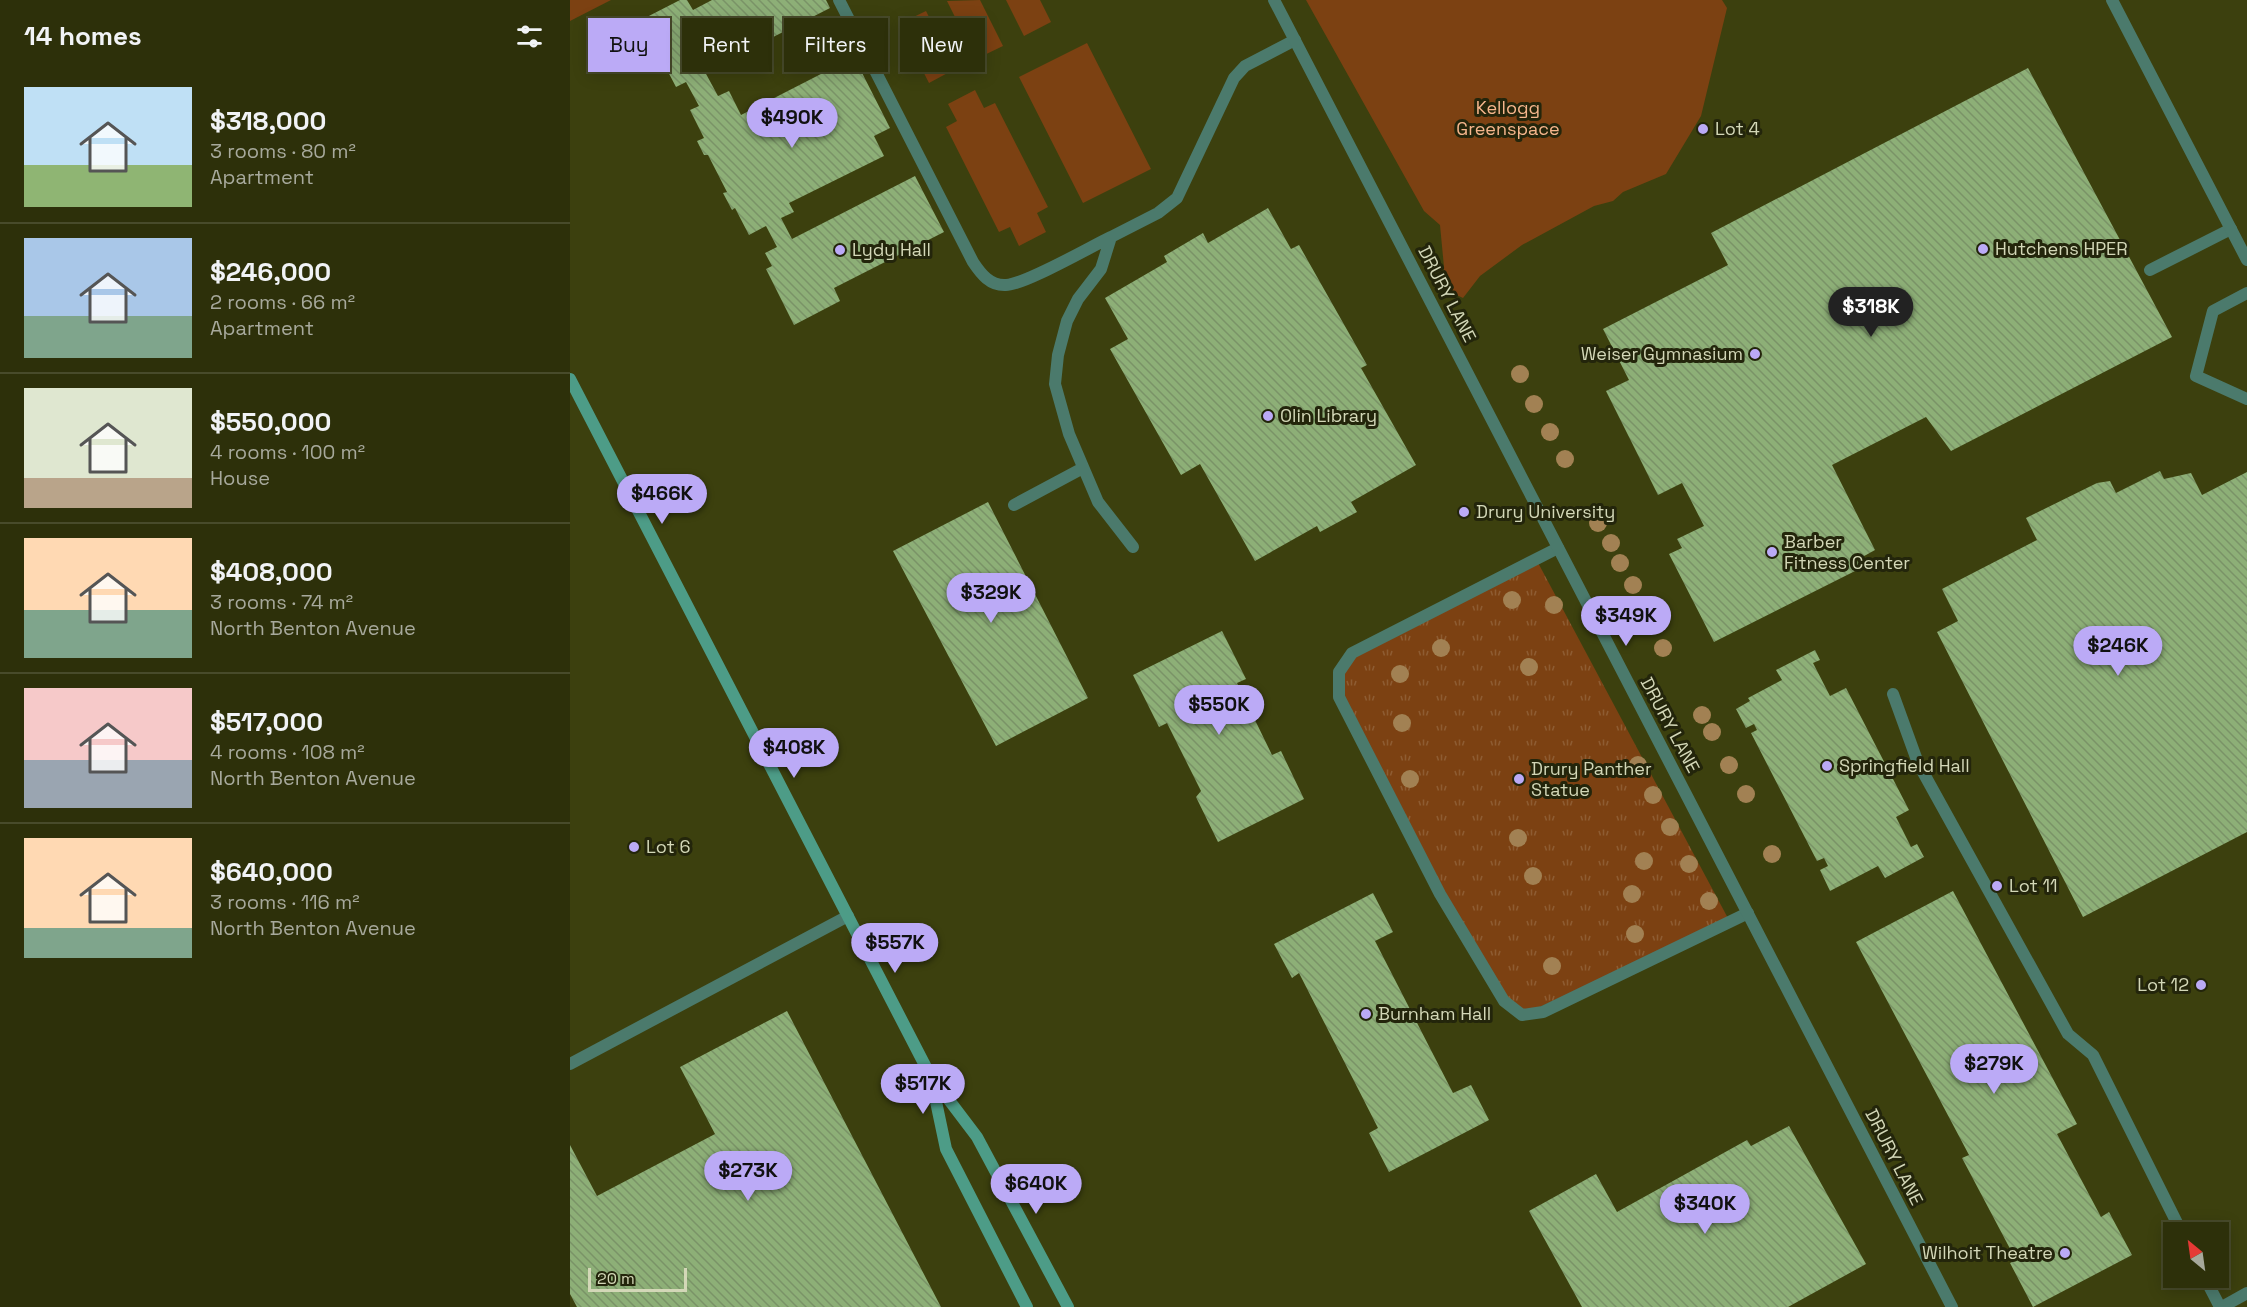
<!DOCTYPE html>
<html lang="en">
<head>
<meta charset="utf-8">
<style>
  :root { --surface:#2d300a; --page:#393c18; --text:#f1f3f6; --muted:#a7a99c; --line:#484b2b; --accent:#bbaaf6 }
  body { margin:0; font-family:"Space Grotesk",sans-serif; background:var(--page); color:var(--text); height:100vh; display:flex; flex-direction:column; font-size:22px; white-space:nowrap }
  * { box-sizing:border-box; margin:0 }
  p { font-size:20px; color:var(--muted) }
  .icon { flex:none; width:33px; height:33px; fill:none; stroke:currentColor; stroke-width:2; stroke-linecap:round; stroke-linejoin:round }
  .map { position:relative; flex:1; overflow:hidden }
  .panel { display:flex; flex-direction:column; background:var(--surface); width:570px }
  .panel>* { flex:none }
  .hud { position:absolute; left:18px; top:18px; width:570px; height:54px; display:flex; gap:12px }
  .needle { width:39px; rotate:331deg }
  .fabs { position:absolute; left:1593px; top:1222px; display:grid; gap:12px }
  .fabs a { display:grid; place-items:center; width:66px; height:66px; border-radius:0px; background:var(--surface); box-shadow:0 3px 15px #0003,0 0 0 2px var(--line); font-size:30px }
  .scale { position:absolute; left:18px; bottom:15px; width:99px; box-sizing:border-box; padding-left:6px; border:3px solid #d3d7b7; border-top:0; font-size:16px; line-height:21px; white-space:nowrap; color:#d3d7b7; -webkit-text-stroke:4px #23250b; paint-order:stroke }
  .price { position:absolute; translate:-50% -51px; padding:0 14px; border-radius:21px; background:var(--accent); color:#111; font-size:20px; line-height:39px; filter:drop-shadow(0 2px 3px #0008) }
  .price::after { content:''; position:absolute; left:50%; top:36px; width:18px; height:14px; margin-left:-9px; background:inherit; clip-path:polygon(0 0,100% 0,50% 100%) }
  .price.selected { background:#222; color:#fff }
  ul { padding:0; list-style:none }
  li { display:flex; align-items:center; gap:18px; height:150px; padding:0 24px }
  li+li { border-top:2px solid var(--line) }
  li span { display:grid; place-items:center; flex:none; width:168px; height:120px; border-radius:0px; color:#555 }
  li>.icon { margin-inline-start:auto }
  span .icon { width:72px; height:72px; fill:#fffc; stroke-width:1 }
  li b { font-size:26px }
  h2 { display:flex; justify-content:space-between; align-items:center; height:72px; padding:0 24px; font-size:26px }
  .tag { padding:0 21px; border-radius:0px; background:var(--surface); box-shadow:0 3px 15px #0003,0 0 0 2px var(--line); font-size:21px; line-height:54px }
  .tag.selected { background:var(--accent); color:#111 }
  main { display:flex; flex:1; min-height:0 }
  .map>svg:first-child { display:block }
  .grass { fill:url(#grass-tufts) }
  .park { fill:#7c4112 }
  .building { fill:url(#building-back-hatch) }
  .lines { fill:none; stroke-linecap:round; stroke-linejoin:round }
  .service { stroke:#4b7a6c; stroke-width:12 }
  .minor { stroke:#4b7a6c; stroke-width:12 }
  .tertiary { stroke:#4b7a6c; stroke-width:12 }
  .secondary { stroke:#4d9c87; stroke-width:12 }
  .tree { fill:#a28153 }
  .poi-dot { fill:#bbaaf6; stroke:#23250b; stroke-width:2 }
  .labels { text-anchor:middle; stroke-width:6; stroke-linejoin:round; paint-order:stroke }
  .park-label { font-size:18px; fill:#f6b68c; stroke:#23250b }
  .poi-label { font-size:18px; fill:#d3d7b7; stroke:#23250b; text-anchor:start }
  .street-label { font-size:18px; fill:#d3d7b7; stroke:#23250b }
</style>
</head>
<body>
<main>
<section class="panel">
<h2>14 homes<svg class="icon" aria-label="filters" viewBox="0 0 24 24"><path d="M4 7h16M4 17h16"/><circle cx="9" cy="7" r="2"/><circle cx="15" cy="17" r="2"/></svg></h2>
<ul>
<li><span style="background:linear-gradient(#bfe0f5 65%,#8fb573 0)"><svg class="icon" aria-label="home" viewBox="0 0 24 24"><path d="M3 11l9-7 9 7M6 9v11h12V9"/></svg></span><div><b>$318,000</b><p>3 rooms · 80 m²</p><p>Apartment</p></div></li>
<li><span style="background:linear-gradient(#a9c7e8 65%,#7fa58c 0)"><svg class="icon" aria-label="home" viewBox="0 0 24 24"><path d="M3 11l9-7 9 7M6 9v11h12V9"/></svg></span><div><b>$246,000</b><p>2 rooms · 66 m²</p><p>Apartment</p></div></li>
<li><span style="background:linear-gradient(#dfe7d0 75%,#b9a48a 0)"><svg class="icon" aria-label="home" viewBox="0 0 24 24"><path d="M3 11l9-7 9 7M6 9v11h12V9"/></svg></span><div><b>$550,000</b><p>4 rooms · 100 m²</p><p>House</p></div></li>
<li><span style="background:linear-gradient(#ffd9b3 60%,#7fa58c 0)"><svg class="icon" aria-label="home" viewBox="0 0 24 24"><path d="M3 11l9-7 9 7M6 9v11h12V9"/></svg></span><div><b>$408,000</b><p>3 rooms · 74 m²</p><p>North Benton Avenue</p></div></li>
<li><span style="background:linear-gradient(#f6c9c9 60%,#9aa5b1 0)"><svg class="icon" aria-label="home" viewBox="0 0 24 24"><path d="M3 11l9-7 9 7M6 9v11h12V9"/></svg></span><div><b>$517,000</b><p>4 rooms · 108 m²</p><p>North Benton Avenue</p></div></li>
<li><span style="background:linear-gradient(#ffd9b3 75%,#7fa58c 0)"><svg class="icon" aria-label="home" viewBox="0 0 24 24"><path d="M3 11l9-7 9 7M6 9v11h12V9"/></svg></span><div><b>$640,000</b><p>3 rooms · 116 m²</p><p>North Benton Avenue</p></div></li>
</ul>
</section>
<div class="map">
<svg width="1677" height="1307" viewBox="0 0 1677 1307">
  <defs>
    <pattern id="grass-tufts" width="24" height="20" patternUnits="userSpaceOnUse" patternTransform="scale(1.5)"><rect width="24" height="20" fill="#7c4112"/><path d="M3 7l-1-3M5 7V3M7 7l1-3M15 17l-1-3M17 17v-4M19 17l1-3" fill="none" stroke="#8e5c32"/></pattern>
    <pattern id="building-back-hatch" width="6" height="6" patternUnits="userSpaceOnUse" patternTransform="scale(1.5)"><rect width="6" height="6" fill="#8daf77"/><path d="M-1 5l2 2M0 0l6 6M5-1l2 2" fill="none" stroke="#7a9367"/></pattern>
  </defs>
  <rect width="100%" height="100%" fill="#3c400e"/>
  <path class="grass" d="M966 559 1160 922 952 1015 934 1001 769 697V672L782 653Z"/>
  <path class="park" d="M0 0H41L0 21Z
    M410 0 433 46 406 59 377 1Z
    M436 0H470L481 22 454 36Z
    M736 0H1152L1157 8 1131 116 1096 174 1053 192 1043 201 1024 206 952 245 910 276 893 298 872 288 874 267 870 225 854 211Z
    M356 11 385 69 359 83 329 24Z
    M517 43 581 169 513 203 449 77Z
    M405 90 414 108 425 103 478 207 467 213 476 232 449 246 440 227 429 232 376 127 387 121 378 104Z"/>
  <path class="building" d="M110 0H117L123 10 142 0H256L260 8 135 72 148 96 159 91 171 115 284 57 320 128 304 136 314 156 219 203 224 212 211 218 222 239 345 176 374 232 264 288 270 301 224 325 196 269 202 266 195 253 207 247 196 226 179 235 165 208 162 210 153 193 157 192 138 155H134L127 141 134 138 120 110 129 106 116 82 106 87 71 20Z
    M1458 68 1602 337 1381 451 1356 417 1262 465 1305 550 1287 560 1291 568 1144 642 1099 554 1112 548 1107 539 1134 526 1112 483 1088 495 1036 391 1059 380 1033 329 1158 265 1141 233Z
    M698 208 721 249 729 245 797 365 791 368 846 465 781 502 787 512 750 532 747 526 685 561 630 464 611 475 540 349 558 339 535 298 597 262 594 256 633 233 638 243Z
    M1590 471 1594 479 1621 473 1632 495 1677 472V832L1513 917 1367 632 1388 621 1372 589 1467 540 1456 518 1527 483 1540 481 1546 493Z
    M418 502 518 698 426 746 323 551Z
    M652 631 676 679 667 683 702 755 711 751 734 799 648 842 626 797 631 791 597 723 589 727 563 675Z
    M1245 650 1250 660 1243 663 1260 696 1276 688 1339 810 1326 817 1341 847 1347 844 1354 857 1315 878 1308 866 1260 891 1250 870 1258 866 1254 858 1247 861 1181 733 1187 730 1184 724 1176 728 1166 709 1180 701 1178 698 1212 680 1206 670Z
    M1383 891 1507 1124 1487 1134 1531 1217 1539 1212 1562 1255 1463 1307 1440 1263 1446 1260 1392 1158 1399 1155 1286 942Z
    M803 893 823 932 805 941 883 1093 901 1085 919 1120 819 1172 799 1133 808 1128 729 973 722 978 704 944Z
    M217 1011 371 1307H7L0 1294V1145L27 1196 145 1134 110 1067Z
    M1219 1126 1296 1264 1218 1307H1012L959 1211 1026 1174 1047 1212 1177 1140 1181 1146Z"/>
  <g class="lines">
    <path class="service" d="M269 0 403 262C411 274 420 286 436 285 454 285 520 247 541 237
      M1580 270 1661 229
      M1677 293 1643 311 1626 376 1677 399
      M444 505 513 468
      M563 547 528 502 499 434 485 384 488 355 497 321 508 299 531 269 541 237 588 213 607 198 664 78 675 66 725 40
      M988 548 782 653 769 672V697L870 894 934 1001 952 1015 973 1012 1178 913
      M1323 694 1348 763 1498 1034 1523 1055 1612 1233
      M0 1064 278 916
      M1635 1278 1650 1307"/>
    <path class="minor" d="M704 0 1382 1307
      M1542 0 1677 260"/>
    <path class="tertiary" d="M1652 1307 1677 1293"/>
    <path class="secondary" d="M0 379 360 1075 407 1137 498 1307
      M361 1078 376 1149 457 1307"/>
  </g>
  <g class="tree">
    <circle cx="950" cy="374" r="9"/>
    <circle cx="964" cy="404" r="9"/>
    <circle cx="980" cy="432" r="9"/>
    <circle cx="995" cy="459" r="9"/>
    <circle cx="1028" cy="523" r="9"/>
    <circle cx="1041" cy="543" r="9"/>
    <circle cx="1050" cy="563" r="9"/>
    <circle cx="1063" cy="585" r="9"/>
    <circle cx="942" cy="600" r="9"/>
    <circle cx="984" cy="605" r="9"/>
    <circle cx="1072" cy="605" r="9"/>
    <circle cx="1082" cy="624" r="9"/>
    <circle cx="871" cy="648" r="9"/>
    <circle cx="1093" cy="648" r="9"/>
    <circle cx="959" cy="667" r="9"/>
    <circle cx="830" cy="674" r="9"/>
    <circle cx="1132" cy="715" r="9"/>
    <circle cx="832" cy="723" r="9"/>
    <circle cx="1142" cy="732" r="9"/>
    <circle cx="1068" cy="765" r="9"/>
    <circle cx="1159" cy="765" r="9"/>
    <circle cx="840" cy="779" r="9"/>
    <circle cx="1176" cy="794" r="9"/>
    <circle cx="1083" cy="795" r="9"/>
    <circle cx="1100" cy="827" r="9"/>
    <circle cx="948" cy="838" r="9"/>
    <circle cx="1202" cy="854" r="9"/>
    <circle cx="1074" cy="861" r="9"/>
    <circle cx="1119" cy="864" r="9"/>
    <circle cx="963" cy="876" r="9"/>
    <circle cx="1062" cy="894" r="9"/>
    <circle cx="1139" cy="901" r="9"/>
    <circle cx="1065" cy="934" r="9"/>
    <circle cx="982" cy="966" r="9"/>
  </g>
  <g class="poi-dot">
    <circle cx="1133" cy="129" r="6"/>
    <circle cx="1413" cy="249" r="6"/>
    <circle cx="270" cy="250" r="6"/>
    <circle cx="1185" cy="354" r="6"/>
    <circle cx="698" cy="416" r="6"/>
    <circle cx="894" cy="512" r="6"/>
    <circle cx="1202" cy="552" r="6"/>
    <circle cx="1257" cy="766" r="6"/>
    <circle cx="949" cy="779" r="6"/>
    <circle cx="64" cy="847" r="6"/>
    <circle cx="1427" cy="886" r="6"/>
    <circle cx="1631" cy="985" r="6"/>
    <circle cx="796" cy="1014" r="6"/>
    <circle cx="1495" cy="1253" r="6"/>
  </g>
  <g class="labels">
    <g class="park-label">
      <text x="938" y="114">Kellogg<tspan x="938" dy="21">Greenspace</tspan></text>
    </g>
    <g class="poi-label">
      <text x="1145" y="135">Lot 4</text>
      <text x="1425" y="255">Hutchens HPER</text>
      <text x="282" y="256">Lydy Hall</text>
      <text x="1173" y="360" text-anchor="end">Weiser Gymnasium</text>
      <text x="710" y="422">Olin Library</text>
      <text x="906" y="518">Drury University</text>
      <text x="1214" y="548">Barber<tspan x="1214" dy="21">Fitness Center</tspan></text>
      <text x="1269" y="772">Springfield Hall</text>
      <text x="961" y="775">Drury Panther<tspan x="961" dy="21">Statue</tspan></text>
      <text x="76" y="853">Lot 6</text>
      <text x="1439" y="892">Lot 11</text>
      <text x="1619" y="991" text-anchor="end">Lot 12</text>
      <text x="808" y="1020">Burnham Hall</text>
      <text x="1483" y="1259" text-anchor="end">Wilhoit Theatre</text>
    </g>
    <g class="street-label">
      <text transform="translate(877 294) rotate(63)" y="6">DRURY LANE</text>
      <text transform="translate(1100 725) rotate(62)" y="6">DRURY LANE</text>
      <text transform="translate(1324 1157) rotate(63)" y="6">DRURY LANE</text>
    </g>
  </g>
</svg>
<div class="fabs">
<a><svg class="needle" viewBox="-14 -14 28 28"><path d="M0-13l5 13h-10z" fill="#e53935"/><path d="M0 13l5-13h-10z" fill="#a7a99c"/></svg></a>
</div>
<div class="scale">20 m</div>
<b class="price" style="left:222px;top:149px">$490K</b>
<b class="price selected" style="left:1301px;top:338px">$318K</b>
<b class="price" style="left:92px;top:525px">$466K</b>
<b class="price" style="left:421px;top:624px">$329K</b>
<b class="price" style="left:1056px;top:647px">$349K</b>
<b class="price" style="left:1548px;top:677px">$246K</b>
<b class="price" style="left:649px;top:736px">$550K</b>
<b class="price" style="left:224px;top:779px">$408K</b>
<b class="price" style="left:325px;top:974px">$557K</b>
<b class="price" style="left:1424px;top:1095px">$279K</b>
<b class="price" style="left:353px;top:1115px">$517K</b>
<b class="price" style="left:178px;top:1202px">$273K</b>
<b class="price" style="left:466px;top:1215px">$640K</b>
<b class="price" style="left:1135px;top:1235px">$340K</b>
<div class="hud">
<a class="tag selected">Buy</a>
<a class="tag">Rent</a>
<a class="tag">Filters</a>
<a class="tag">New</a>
</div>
</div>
</main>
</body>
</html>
